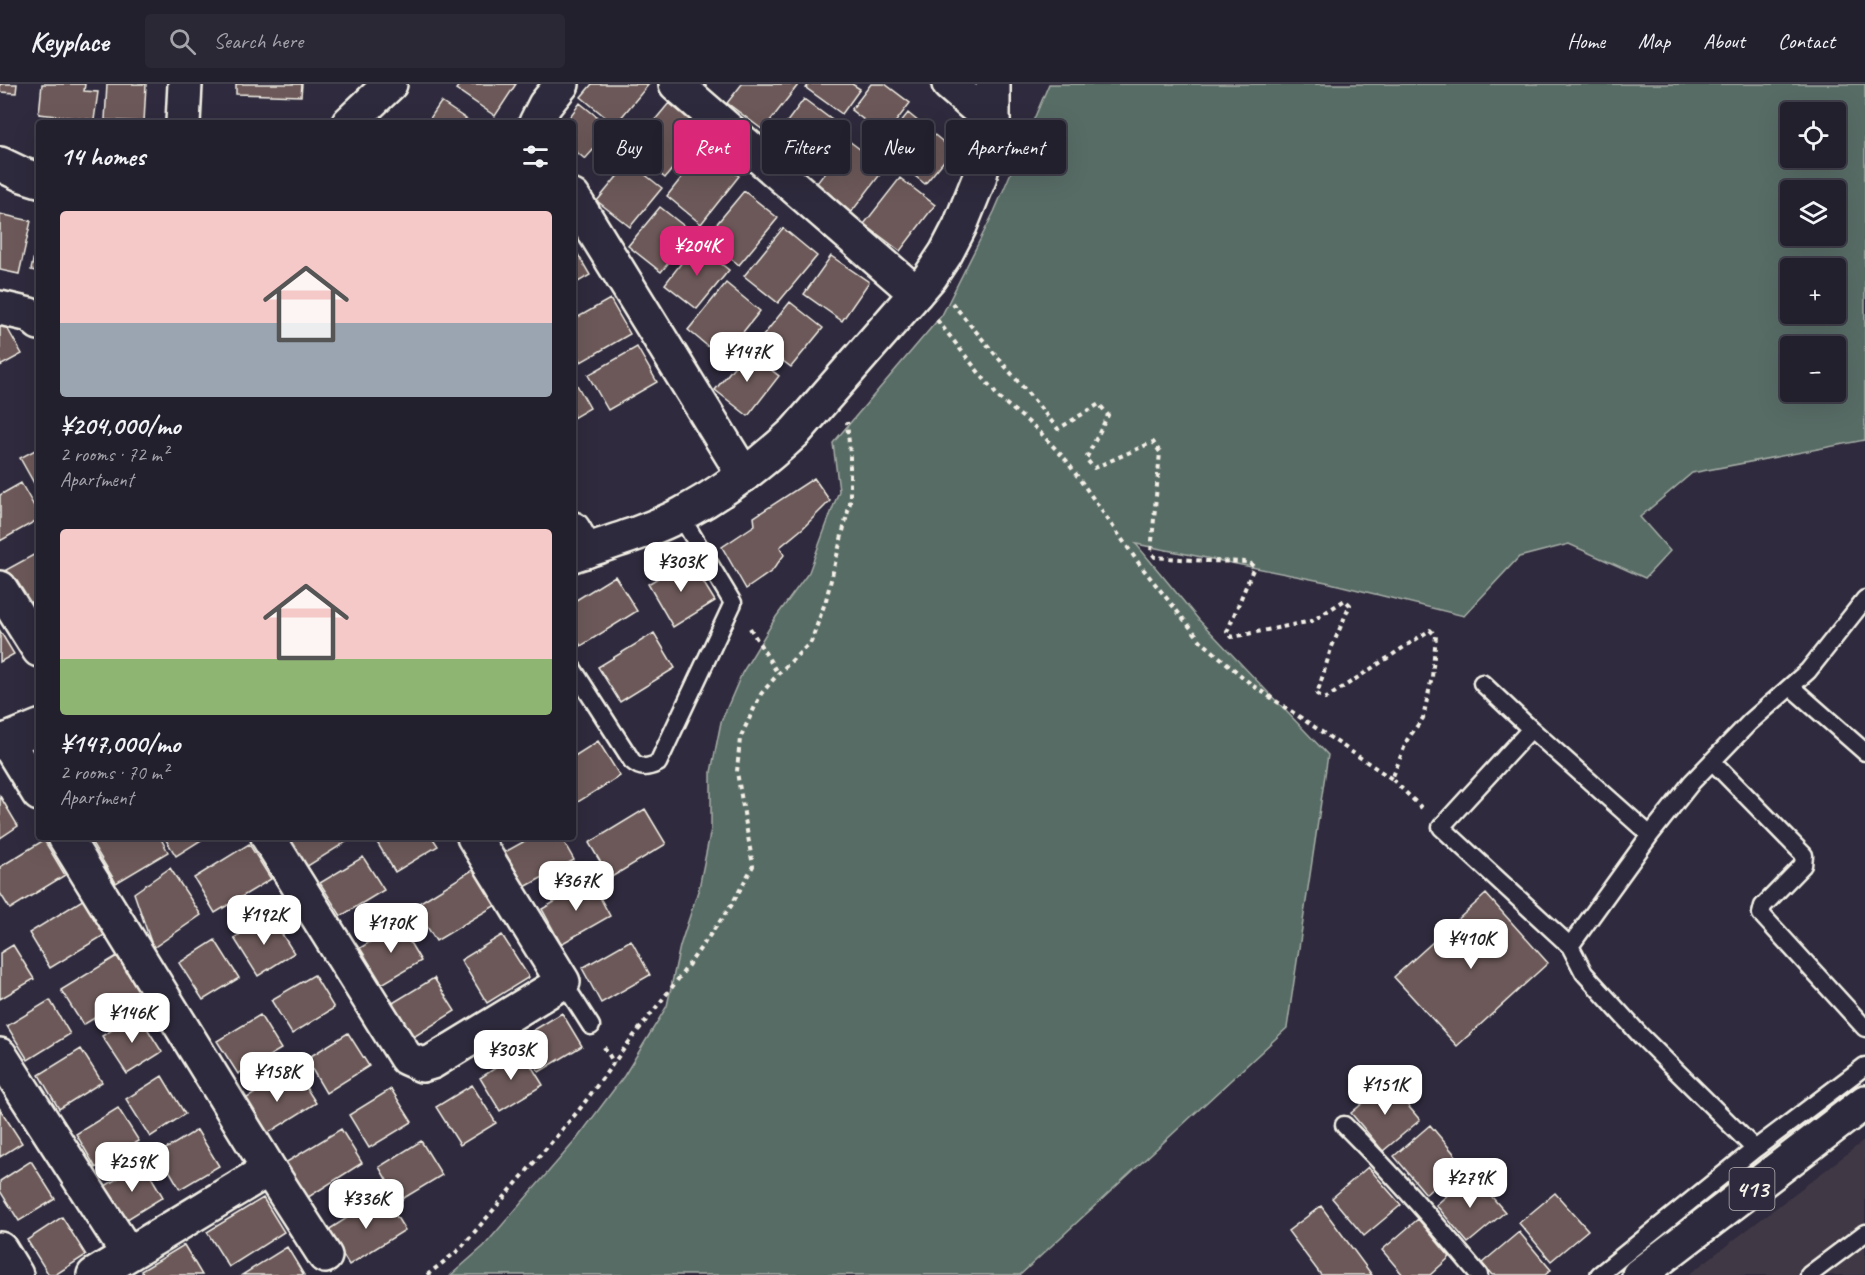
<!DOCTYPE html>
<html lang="en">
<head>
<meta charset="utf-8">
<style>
  :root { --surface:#23202e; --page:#2b2836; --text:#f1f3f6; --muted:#a3a3aa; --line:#403e4a; --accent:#db2777 }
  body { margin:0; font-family:Caveat,sans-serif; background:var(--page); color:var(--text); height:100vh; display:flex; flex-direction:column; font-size:22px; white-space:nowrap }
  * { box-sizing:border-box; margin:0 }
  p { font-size:20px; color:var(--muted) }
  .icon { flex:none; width:33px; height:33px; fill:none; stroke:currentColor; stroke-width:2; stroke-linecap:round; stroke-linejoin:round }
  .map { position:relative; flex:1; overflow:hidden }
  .details { position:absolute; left:36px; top:36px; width:540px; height:720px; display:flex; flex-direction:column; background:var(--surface); border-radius:6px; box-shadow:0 6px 24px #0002,0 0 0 2px var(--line) }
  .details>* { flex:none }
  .guide { position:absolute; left:594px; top:36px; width:570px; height:54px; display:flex; gap:12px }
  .buttons { position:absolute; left:1780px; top:18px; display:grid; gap:12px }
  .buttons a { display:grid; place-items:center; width:66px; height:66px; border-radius:6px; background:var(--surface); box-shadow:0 6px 24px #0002,0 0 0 2px var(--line); font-size:30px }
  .price { position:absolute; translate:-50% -51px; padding:0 14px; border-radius:12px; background:#fff; color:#222; font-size:20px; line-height:39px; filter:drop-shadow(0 2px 3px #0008) }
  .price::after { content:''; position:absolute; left:50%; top:36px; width:18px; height:14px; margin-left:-9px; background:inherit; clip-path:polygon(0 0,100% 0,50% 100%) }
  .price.selected { background:var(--accent); color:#fff }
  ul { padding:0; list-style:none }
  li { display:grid; align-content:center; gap:12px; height:318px; padding:0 24px }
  li span { display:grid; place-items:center; height:186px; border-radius:6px; color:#555 }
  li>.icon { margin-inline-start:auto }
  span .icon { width:108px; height:108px; fill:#fffc; stroke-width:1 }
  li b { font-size:26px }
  h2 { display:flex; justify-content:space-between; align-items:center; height:72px; padding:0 24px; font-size:26px }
  .tag { padding:0 21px; border-radius:6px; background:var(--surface); box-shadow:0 6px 24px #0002,0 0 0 2px var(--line); font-size:21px; line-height:54px }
  .tag.selected { background:var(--accent); color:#fff }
  header { display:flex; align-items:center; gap:36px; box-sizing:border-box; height:84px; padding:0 30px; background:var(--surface); border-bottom:2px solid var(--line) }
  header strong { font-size:28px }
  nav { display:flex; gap:33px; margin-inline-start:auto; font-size:21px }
  .search { width:420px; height:54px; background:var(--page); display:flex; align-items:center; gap:15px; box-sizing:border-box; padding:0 21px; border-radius:6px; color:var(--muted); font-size:22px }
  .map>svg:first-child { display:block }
  .built { fill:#413845 }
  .green { fill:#596c66; stroke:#a6aea7; stroke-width:1.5; fill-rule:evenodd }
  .building { fill:#6c5959; stroke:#f4f1e8; stroke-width:1.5 }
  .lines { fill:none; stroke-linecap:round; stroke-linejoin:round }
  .lane-casing { stroke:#f4f1e8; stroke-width:21 }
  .street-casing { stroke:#f4f1e8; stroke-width:38 }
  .secondary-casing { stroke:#f4f1e8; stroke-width:38 }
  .highway-casing { stroke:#f4f1e8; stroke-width:38 }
  .path { stroke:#f4f1e8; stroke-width:4; stroke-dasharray:4.5 4.5; stroke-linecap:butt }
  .lane { stroke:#2f2a3d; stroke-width:16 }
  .street { stroke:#2f2a3d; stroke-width:33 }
  .secondary { stroke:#2f2a3d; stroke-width:33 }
  .highway { stroke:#2f2a3d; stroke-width:33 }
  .labels { text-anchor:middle; stroke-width:4.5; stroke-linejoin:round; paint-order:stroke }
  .shield { fill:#2f2a3d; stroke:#b9b5b5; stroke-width:1.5 }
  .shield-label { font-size:24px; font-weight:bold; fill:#f4f1e8 }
</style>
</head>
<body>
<header>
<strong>Keyplace</strong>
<div class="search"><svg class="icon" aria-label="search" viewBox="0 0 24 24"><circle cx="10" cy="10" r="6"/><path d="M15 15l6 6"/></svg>Search here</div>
<nav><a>Home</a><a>Map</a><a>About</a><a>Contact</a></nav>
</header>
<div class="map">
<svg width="1865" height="1191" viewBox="0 0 1865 1191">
  <rect width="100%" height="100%" fill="#2f2a3d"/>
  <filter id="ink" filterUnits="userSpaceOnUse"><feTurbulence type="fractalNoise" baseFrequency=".0167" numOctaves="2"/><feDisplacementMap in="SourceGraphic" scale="12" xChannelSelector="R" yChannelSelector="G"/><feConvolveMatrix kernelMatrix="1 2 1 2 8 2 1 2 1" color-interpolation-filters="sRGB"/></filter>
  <g filter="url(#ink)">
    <path class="built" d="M1865 1056V1191H1688Z"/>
    <path class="green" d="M1049 0H1865V356L1692 389 1640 433 1670 467 1645 494 1569 460 1519 473 1464 532 1326 498 1136 460 1199 536 1328 671 1287 944 1020 1191H451L484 1162 576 1056 624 992 667 922 680 862 699 804 711 745V688L721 638 742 589 776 533 809 488 839 407 833 359 942 231 994 128ZM1791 28H1836V74H1791ZM1791 106H1836V152H1791ZM1791 184H1836V230H1791ZM1791 262H1836V308H1791Z"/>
    <path class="building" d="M0 0H17L16 9 0 8Z
      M42 0H85L84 7 98 8 94 36 39 30Z
      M107 0H146L144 38 105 36Z
      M236 0H302L301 12 236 10Z
      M460 0H516L495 32 456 5Z
      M592 0H649L615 41 581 13Z
      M742 0H797L798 1 763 46 727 19Z
      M809 0H852L860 5 842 30 806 4Z
      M871 0H885L910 19 885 52 851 26Z
      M804 15 840 42 805 89 769 62Z
      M441 18 472 39H427Z
      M580 19 612 45 585 75 573 65V39H565Z
      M669 19 703 47 665 94 630 66Z
      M908 29 953 66 925 100 880 64Z
      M849 57 885 84 850 130 814 103Z
      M705 64 739 92 701 140 667 112Z
      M629 78 662 104 630 143 597 117Z
      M900 94 935 121 900 167 864 140Z
      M744 107 778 134 739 181 705 154Z
      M660 123 693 149 661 188 628 162Z
      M0 130 31 137 19 190 0 186Z
      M783 144 817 172 778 219 744 192Z
      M39 148V188L31 186Z
      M696 160 729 186 697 225 665 200Z
      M573 162 590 191 573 201Z
      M831 172 869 198 842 237 804 210Z
      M726 199 760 227 722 274 688 246Z
      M610 215 630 250 581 278 573 264V236Z
      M790 218 823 244 791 283 758 258Z
      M2 235 22 270 0 282V236Z
      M637 263 657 298 608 326 588 291Z
      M747 267 779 292 748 332 715 306Z
      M573 294 590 324 573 334Z
      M39 364V408L20 374Z
      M814 394 830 417 803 444 780 463 784 471 772 487 746 505 722 463 755 441 754 433Z
      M21 399 39 431V435L0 457V411Z
      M39 468V514L26 522 6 486Z
      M689 475 715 517 673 543 648 500Z
      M615 492 637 527 581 562 573 548V518Z
      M0 547 14 570 0 578Z
      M654 549 675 584 620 618 598 583Z
      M598 657 620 692 573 721V673Z
      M0 712 18 742 0 754Z
      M645 725 666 760 610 794 589 759Z
      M160 753 168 768 116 799 89 754Z
      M164 753H206L176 772Z
      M287 753H354L306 783Z
      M377 753H432L438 762 395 788 375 755Z
      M532 753H561L574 776 525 803 505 768Z
      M44 756 65 791 10 825 0 809V783Z
      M249 760 271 795 215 829 194 794Z
      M363 773 384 806 341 832 320 799Z
      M170 784 201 831 153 864 134 809Z
      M474 785 496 821 436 857 414 822Z
      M591 797 610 832 561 860 542 825Z
      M1486 810 1548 879 1457 962 1394 893Z
      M84 815 106 850 50 884 29 849Z
      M270 831 294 869 258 892 234 854Z
      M399 840 421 877 382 900 360 864Z
      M502 851 529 893 487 919 461 876Z
      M215 856 239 894 203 916 179 879Z
      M631 856 650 891 601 919 582 884Z
      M13 861 34 895 0 915V869Z
      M117 872 139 907 83 941 61 906Z
      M314 891 334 924 292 950 271 916Z
      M434 894 455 927 412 954 391 920Z
      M50 916 70 950 28 976 7 942Z
      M562 929 582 962 539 988 519 955Z
      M138 930 162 968 127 990 102 952Z
      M260 931 281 965 238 990 217 957Z
      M348 949 369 982 326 1009 306 975Z
      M81 965 102 998 59 1025 39 991Z
      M522 967 543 1001 500 1027 480 994Z
      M294 985 316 1019 260 1054 239 1019Z
      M162 992 185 1030 150 1053 126 1015Z
      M1388 998 1420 1036 1383 1067 1351 1029Z
      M472 1001 496 1039 460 1061 436 1023Z
      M391 1005 412 1038 369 1064 349 1031Z
      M118 1024 139 1057 96 1084 76 1050Z
      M0 1025 22 1059 0 1073Z
      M1430 1041 1462 1079 1426 1110 1394 1072Z
      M341 1045 362 1079 307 1114 285 1079Z
      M197 1046 219 1082 180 1105 159 1069Z
      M421 1057 442 1091 399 1117 379 1083Z
      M31 1077 55 1115 19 1137 0 1107V1097Z
      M143 1079 163 1113 121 1139 100 1105Z
      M1368 1083 1401 1121 1364 1152 1332 1114Z
      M1472 1090 1505 1128 1468 1159 1436 1121Z
      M1555 1109 1588 1146 1551 1177 1519 1139Z
      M383 1111 405 1146 349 1181 328 1146Z
      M263 1114 284 1148 229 1183 207 1148Z
      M1321 1122 1372 1191H1321L1288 1147Z
      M62 1133 86 1171 55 1191H49L27 1156Z
      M1418 1135 1450 1173 1430 1191H1403L1382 1166Z
      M1519 1148 1551 1186 1545 1191H1492L1482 1179Z
      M184 1161 202 1191H144L141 1187Z
      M287 1163 304 1191H242Z"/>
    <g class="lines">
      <g class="lane-casing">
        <path id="lane" d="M573 585 632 677C641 685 647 684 658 679L733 519 680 431
          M1482 599 1531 645
          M1791 603 1865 668
          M1712 677 1804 771 1803 781 1763 822 1761 830 1865 944
          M1650 751 1531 645 1441 743 1570 862 1584 889 1641 952 1755 1065
          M1570 862 1650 751 1692 698 1750 638 1808 587 1865 515
          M563 898 591 942
          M1344 1041C1392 1089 1436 1139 1479 1191
          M1599 1191 1755 1065 1865 982
          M1809 1191 1865 1149"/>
      </g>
      <g class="street-casing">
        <path id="street" d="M676 0 916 209
          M949 0 993 38
          M536 39 545 21 562 0
          M573 113 744 391
          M0 224 30 231 39 239
          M573 445 586 467
          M0 504 39 566
          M6 656 39 710
          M65 753 269 1085 325 1172
          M268 753 406 974 422 981 432 978 563 898 474 753
          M0 971 128 1170
          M0 1165 16 1191
          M94 1191 269 1085"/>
      </g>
      <g class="secondary-casing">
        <path id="secondary" d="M183 39 185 0
          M349 39 390 0
          M0 80 23 91 39 96
          M573 471C608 459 650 447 682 430 723 408 761 380 795 348L930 193 946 169 960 142 979 95 993 38V0
          M0 659 39 643"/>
      </g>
      <g class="highway-casing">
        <path id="highway" d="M1639 1191 1865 1018"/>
      </g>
      <path class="path" d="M952 219 1058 345 1099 320 1108 331 1086 375 1094 384 1153 358 1160 368 1151 468 1155 473 1206 477 1249 478 1254 483 1227 548 1232 553 1312 537 1345 516 1350 521 1331 565 1317 610 1325 615 1430 546 1436 552 1432 593 1423 634 1407 656 1392 695 1425 727
        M937 236 1000 315 1037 345 1066 376 1140 481 1201 557 1252 601 1392 695
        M750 544 778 590
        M604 963 614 979
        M427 1191 460 1165 579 1026 629 958 676 898 731 822 753 782 737 688 740 654 761 610 778 590 811 558 826 516 850 419V370L847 338"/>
      <use href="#lane" class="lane"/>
      <use href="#street" class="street"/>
      <use href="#secondary" class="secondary"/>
      <use href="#highway" class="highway"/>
    </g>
  </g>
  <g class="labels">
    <rect class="shield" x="1729.5" y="1084" width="45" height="42" rx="4.5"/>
    <g class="shield-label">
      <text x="1752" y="1113">413</text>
    </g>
  </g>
</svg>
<div class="buttons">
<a><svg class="icon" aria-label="locate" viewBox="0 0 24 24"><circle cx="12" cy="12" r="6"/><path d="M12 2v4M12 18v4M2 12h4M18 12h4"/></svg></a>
<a><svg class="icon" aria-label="layers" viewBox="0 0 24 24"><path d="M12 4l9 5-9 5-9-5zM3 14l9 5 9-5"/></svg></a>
<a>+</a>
<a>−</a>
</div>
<b class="price selected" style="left:697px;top:193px">¥204K</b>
<b class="price" style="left:747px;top:299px">¥147K</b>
<b class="price" style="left:681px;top:509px">¥303K</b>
<b class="price" style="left:576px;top:828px">¥367K</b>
<b class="price" style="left:264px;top:862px">¥192K</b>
<b class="price" style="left:391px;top:870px">¥170K</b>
<b class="price" style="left:1471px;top:886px">¥410K</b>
<b class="price" style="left:132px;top:960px">¥146K</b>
<b class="price" style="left:511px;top:997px">¥303K</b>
<b class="price" style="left:277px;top:1019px">¥158K</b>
<b class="price" style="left:1385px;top:1032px">¥151K</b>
<b class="price" style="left:132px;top:1109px">¥259K</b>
<b class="price" style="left:1470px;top:1125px">¥279K</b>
<b class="price" style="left:366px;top:1146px">¥336K</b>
<div class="guide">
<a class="tag">Buy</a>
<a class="tag selected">Rent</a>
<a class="tag">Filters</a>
<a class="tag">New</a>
<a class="tag">Apartment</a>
</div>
<section class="details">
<h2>14 homes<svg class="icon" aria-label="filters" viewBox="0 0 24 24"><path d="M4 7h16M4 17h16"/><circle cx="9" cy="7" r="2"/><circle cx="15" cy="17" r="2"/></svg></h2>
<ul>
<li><span style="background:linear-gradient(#f6c9c9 60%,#9aa5b1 0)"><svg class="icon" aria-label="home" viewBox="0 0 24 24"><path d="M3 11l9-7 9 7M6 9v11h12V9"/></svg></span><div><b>¥204,000/mo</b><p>2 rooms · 72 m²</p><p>Apartment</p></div></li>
<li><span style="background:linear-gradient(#f6c9c9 70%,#8fb573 0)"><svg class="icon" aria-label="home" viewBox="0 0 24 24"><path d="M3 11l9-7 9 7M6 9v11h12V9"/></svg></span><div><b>¥147,000/mo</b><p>2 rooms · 70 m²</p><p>Apartment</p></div></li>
</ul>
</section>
</div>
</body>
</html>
